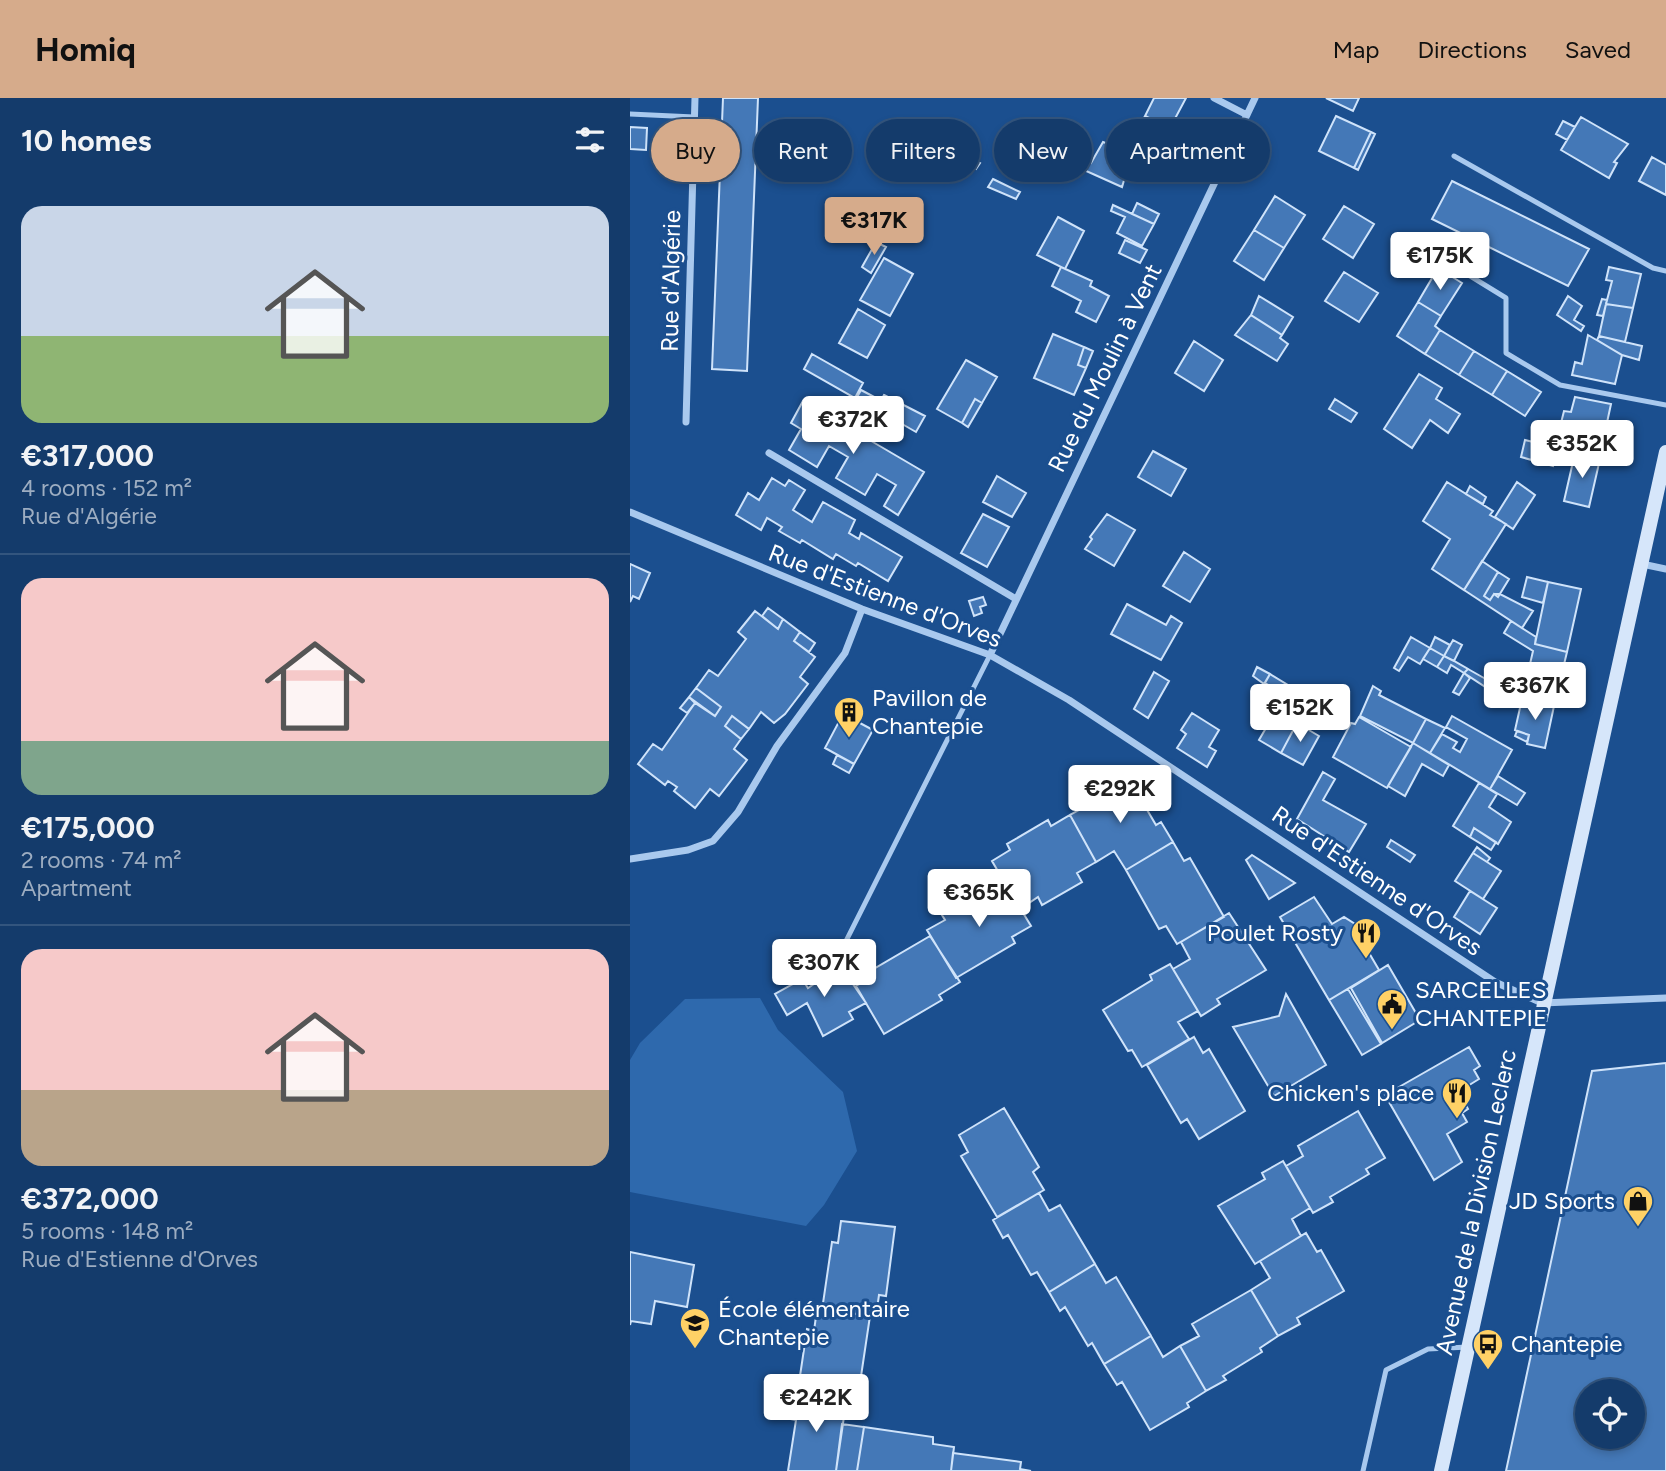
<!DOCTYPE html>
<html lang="en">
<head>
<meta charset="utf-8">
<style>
  :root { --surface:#143b6b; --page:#1d4271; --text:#f1f3f6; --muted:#9dadc1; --line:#33557e; --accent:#d6ab8b }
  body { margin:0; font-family:Figtree,sans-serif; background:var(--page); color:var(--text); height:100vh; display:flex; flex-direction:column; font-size:26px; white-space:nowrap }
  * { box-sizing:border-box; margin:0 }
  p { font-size:23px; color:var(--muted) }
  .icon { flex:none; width:38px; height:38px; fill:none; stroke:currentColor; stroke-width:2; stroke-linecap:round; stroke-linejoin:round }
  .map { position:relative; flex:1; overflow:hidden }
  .side { display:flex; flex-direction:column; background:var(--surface); width:630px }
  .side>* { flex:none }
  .top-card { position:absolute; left:21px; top:21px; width:665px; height:63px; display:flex; gap:14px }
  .buttons { position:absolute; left:945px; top:1281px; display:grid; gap:14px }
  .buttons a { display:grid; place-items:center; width:70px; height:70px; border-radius:50%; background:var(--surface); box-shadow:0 4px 10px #0003,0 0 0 2px var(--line); font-size:35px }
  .price { position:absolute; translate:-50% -60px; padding:0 16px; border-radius:7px; background:#fff; color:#222; font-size:23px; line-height:46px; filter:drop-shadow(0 2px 4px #0008) }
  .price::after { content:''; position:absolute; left:50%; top:42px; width:21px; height:16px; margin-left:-10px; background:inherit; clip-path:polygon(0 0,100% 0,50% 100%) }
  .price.selected { background:var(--accent); color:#111 }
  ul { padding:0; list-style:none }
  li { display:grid; align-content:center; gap:14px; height:371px; padding:0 21px }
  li+li { border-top:2px solid var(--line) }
  li span { display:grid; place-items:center; height:217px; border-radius:21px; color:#555 }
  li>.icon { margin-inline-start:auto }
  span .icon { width:126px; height:126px; fill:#fffc; stroke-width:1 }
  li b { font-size:30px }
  h2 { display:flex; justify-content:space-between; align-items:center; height:84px; padding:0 21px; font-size:30px }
  .tag { padding:0 24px; border-radius:32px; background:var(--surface); box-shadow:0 4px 10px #0003,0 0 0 2px var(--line); font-size:24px; line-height:63px }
  .tag.selected { background:var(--accent); color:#111 }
  header { display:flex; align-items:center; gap:42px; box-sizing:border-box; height:98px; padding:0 35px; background:var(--accent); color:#111 }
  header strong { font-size:33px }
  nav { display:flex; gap:38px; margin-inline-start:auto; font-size:24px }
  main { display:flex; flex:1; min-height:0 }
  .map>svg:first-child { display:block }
  .green { fill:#2e69ad }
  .building { fill:#4478b7; stroke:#cfe3fa; stroke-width:2; fill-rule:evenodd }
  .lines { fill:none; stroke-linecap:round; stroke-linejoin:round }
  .service { stroke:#a9c9ee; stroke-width:5 }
  .minor { stroke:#a9c9ee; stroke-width:7 }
  .secondary { stroke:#d6e6fa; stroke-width:14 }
  .labels { text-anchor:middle; stroke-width:6; stroke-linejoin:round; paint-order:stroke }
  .street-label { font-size:24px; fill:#fff; stroke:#1b4f8f }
  .poi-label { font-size:24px; fill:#fff; stroke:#1b4f8f; text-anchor:start }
</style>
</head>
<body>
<header>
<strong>Homiq</strong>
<nav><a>Map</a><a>Directions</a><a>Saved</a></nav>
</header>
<main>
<section class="side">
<h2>10 homes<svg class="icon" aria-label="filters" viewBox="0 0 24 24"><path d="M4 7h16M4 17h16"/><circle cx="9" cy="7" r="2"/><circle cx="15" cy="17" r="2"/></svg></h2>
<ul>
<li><span style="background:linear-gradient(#c9d6e8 60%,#8fb573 0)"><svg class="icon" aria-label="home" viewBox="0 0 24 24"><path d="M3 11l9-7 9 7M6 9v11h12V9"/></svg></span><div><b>€317,000</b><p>4 rooms · 152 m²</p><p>Rue d'Algérie</p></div></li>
<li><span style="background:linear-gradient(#f6c9c9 75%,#7fa58c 0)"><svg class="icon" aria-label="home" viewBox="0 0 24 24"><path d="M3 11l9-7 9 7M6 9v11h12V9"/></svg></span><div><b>€175,000</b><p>2 rooms · 74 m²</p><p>Apartment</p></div></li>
<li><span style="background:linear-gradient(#f6c9c9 65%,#b9a48a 0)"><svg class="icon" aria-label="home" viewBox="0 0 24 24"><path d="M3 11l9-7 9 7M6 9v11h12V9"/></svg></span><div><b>€372,000</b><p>5 rooms · 148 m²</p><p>Rue d'Estienne d'Orves</p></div></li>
</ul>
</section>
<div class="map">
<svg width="1036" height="1373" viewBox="0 0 1036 1373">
  <rect width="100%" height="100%" fill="#1b4f8f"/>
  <path class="green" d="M130 900 148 932 213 994 227 1053 194 1107 176 1128 0 1094V962L10 945 55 901Z"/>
  <path class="building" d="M93 0H128L117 273 82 271Z
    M524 0H556L540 30 515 18Z
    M696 0H729L723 13Z
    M515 18 540 30 535 39 510 27Z
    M706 18 741 34 724 70 689 53Z
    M951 19 998 46 984 64 987 65 979 80 931 52Z
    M933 23 945 29 937 42 926 36Z
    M0 29 17 30 16 52 0 51Z
    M741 34 745 36 728 72 724 70Z
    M473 44 508 58 504 67 498 69 492 89 445 68 449 60 461 65Z
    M1022 59 1036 67V97L1009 83Z
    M341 60 350 65 346 71 337 66Z
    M363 81 390 94 386 101 358 89Z
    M822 83 959 151 938 188 802 121Z
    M645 98 675 117 654 150 624 132Z
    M507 105 529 116 524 126 502 116Z
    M483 107 524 126 512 148 487 135 495 119 481 113Z
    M714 108 744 126 723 160 693 141Z
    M428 119 454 133 435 171 407 157Z
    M624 132 654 150 634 182 604 163Z
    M495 142 517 152 510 165 489 155Z
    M246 144 256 149 241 175 232 169Z
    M254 160 283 176 260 218 230 202Z
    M431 169 462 183 460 188 479 198 466 224 446 214 451 203 422 188Z
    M979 169 1011 176 1003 210 976 206 982 183 976 182Z
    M808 170 832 185 811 218 788 204Z
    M714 174 748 195 729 224 695 203Z
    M629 198 663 219 652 237 621 217Z
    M938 198 952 208 944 222 954 228 951 233 927 217Z
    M972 201 977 202 973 218 967 217Z
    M788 204 811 218 805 228 810 232 795 256 767 238Z
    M976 206 1003 210 995 244 969 238Z
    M228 211 255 227 237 260 209 245Z
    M621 217 652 237 650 240 658 246 647 263 605 237Z
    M810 232 844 253 829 277 795 256Z
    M423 236 454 249 448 267 456 270 444 297 404 280Z
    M958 237 992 257 985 286 942 277 945 264 952 266Z
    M969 238 1012 248 1009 262 992 257 967 242Z
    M564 243 593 262 574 293 545 275Z
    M454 249 463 253 456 270 448 267Z
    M844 253 877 273 862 297 829 277Z
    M182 256 233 285 225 300 174 271Z
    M336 262 367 279 352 305 345 301 332 325 307 311Z
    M877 273 911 294 895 318 862 297Z
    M789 276 812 290 806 301 830 316 818 335 800 322 782 350 754 331Z
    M231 292 250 302 246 311 226 301Z
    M254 297 295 318 286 334 246 311Z
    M945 299 981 306 975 334 931 325 934 313 941 314Z
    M345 301 352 305 338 329 332 325Z
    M705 301 727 315 721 324 699 311Z
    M173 303 294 374 268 417 254 408 266 387 247 376 235 397 206 380 218 359 199 348 187 369 159 352 171 331 161 325Z
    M931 325 975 334 969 361 933 352 935 339 929 337Z
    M895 342 928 350 923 368 891 359Z
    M523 353 556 371 541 398 508 379Z
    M945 355 970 361 959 409 934 403Z
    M367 378 396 395 382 419 353 404Z
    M142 380 155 388 159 382 175 392 163 412 182 424 193 404 225 422 219 435 229 441 231 435 272 459 258 483 228 465 226 468 206 456 203 461 172 442 170 445 149 433 152 429 137 420 131 432 106 417 118 395 129 402Z
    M817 384 863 413 860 417 876 426 834 492 802 471 820 441 793 423Z
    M887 384 905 397 883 431 865 419Z
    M840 388 856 399 853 406 836 396Z
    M353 416 379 429 357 469 331 455Z
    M477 416 505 432 484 468 455 451 462 441 460 439Z
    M554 454 580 471 560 504 533 488Z
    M852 463 868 474 854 498 860 502 864 496H870L903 513 892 530 834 492Z
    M0 466 20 475 9 501 3 498 0 504Z
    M868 474 879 481 868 499 864 496 860 502 854 498Z
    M897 479 918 484 913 505 892 499Z
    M918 484 951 491 937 554 905 546Z
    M353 499 356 507 350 509 352 515 344 518 339 503Z
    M497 506 536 527 541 518 552 525 531 562 481 536Z
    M138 510 153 521 148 531 132 518Z
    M125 513 148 531 153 521 170 534 164 543 185 559 170 579 178 586 155 616 144 625 131 614 119 631 102 618 95 628 111 641 104 651 117 662 89 698 80 691 65 710 44 693 47 689 38 683 35 687 8 666 23 646 32 652 65 605 85 618 91 609 66 590 79 572 88 578 116 541 108 534Z
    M881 523 906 539 905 546 937 554 924 608 892 601 903 553 874 535Z
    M170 534 185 545 179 554 164 543Z
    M781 539 800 550 790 566 778 559 769 573 764 570Z
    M805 539 820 547 814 558 800 550Z
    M823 542 832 547 824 563 814 558Z
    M800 550 814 558 807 569 793 561Z
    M814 558 824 563 838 571 834 575 821 567 817 575 807 569Z
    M627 569 640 576 634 586 623 578Z
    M838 571 861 584 857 590 834 575Z
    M524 574 539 583 518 620 504 611Z
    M834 575 840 580 829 597 823 594Z
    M640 576 681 601 676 609 635 585Z
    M871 581 882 588 879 594 867 587Z
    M743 588 751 593 749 597 796 621 783 645 730 618Z
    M66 590 91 609 85 618 59 599Z
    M59 599 65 605 57 615 50 610Z
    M892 601 924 608 915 650 897 646 899 637 885 632Z
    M646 613 667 625 651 655 629 642Z
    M562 615 589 632 579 649 586 653 577 669 547 650 556 636 551 632Z
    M213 616 243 632 224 666 195 650Z
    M102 618 119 631 111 641 95 628Z
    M822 618 882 652 860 691 800 655 812 636 827 644 823 650 830 654 837 641 816 629Z
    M729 619 781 649 757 690 703 659 721 625 725 626Z
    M796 621 815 630 800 655 783 645Z
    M667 625 689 638 673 667 651 655Z
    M887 633 899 637 897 644 885 638Z
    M783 645 819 667 813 678 792 666 775 698 758 688Z
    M207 657 224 666 219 675 203 666Z
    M693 674 705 681 693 702 736 726 719 754 667 721Z
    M496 676 526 727 531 724 543 744 496 772 484 753 466 764 440 717 458 707 455 701Z
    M868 678 895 695 887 707 860 691Z
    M849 685 867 696 859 709 881 724 868 746 844 730 840 739 823 728Z
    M440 717 466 764 447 775 452 784 412 807 408 799 390 811 362 763 380 752 377 746 418 722 421 728Z
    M844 730 866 744 861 752 840 739Z
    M761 742 785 757 780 764 757 749Z
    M543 744 554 763 560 760 594 819 547 846 536 828 529 831 496 772Z
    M847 749 860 760 857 764 843 755Z
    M843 755 871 773 853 801 825 783Z
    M622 757 665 785 639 801 616 762Z
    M373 782 401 828 382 839 385 845 326 880 297 832 315 822 312 817Z
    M840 793 867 810 850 836 824 819Z
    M684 799 702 826 714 819 747 840 735 848 749 872 699 902 650 819Z
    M599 815 636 872 587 901 590 906 571 918 543 871 560 861 551 844Z
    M300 838 330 884 309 897 312 902 254 936 226 888 244 877 242 872Z
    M209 866 236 905 219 914 223 921 193 938 177 905 157 917 145 896 172 881 178 890 184 886 182 882Z
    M540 866 568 913 548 924 559 941 512 969 502 952 498 953 473 912 522 882 520 877Z
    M758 867 790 922 752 945 721 890Z
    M718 891 751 946 732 957 699 902Z
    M656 896 696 967 644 998 603 929 649 918Z
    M564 939 573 955 579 951 615 1013 569 1041 557 1021 551 1025 517 967Z
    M839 949 850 968 844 972 849 981 828 994 838 1011 832 1015 837 1024 817 1036 832 1064 804 1082 755 997Z
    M1036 965V1373H876L962 973ZM957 1293H1003V1339H957Z
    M374 1010 409 1069 403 1074 414 1092 367 1119 331 1058 338 1054 329 1037Z
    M728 1013 755 1060 736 1071 739 1076 700 1099 703 1104 683 1115 656 1068 673 1058 668 1048Z
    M653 1063 680 1110 662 1121 671 1138 625 1166 588 1108 635 1081 632 1075Z
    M409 1095 419 1113 430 1107 465 1166 419 1194 407 1174 401 1177 378 1137 373 1140 363 1122Z
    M211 1123 265 1129 256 1198 249 1197 246 1218 192 1212 202 1144 208 1145Z
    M676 1135 687 1154 691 1152 714 1193 667 1220 670 1226 648 1238 621 1192 640 1180 630 1163Z
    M0 1154 64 1167 57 1209 25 1203 21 1226 1 1223 0 1227Z
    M465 1166 476 1185 486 1179 521 1238 474 1266 462 1245 458 1248 435 1209 430 1213 419 1194Z
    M621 1192 648 1238 630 1250 632 1254 593 1278 596 1282 576 1293 550 1248 569 1238 562 1226Z
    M187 1211 240 1218 230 1285 224 1284 221 1306 167 1298 177 1231 184 1233Z
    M521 1238 533 1259 550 1248 576 1293 557 1305 559 1309 520 1332 492 1284 487 1287 474 1266Z
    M163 1298 216 1305 206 1373H158L166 1322 160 1321Z
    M212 1326 234 1329 227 1373H206Z
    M234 1329 303 1339V1346L324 1349 321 1373H227Z
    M323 1355 391 1364 390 1371 401 1373H321Z"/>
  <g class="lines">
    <path class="service" d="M0 16 64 19
      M824 58 1023 170 1036 173
      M775 138 876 200V255L930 287 1036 307
      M213 849 360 557
      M733 1373 756 1272 798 1251 838 1249"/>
    <path class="minor" d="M584 0 617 17
      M56 324 65 0
      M139 355 386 501
      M0 414 232 511 360 557 439 602 865 884 912 905 1036 900
      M1012 466 1036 471
      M360 557 625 0
      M0 761 58 752 83 743 108 714 147 648 215 555 232 511"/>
    <path class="secondary" d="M811 1373 1036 354"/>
  </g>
  <defs>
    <g id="building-pin" transform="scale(1.575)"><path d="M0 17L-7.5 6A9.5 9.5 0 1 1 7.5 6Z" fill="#ffd166" stroke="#1b4f8f"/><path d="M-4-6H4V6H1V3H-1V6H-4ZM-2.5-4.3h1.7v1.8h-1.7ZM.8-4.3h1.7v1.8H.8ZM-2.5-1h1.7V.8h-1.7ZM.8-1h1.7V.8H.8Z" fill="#111"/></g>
    <g id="restaurant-pin" transform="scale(1.575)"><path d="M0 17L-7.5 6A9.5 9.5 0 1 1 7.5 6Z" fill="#ffd166" stroke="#1b4f8f"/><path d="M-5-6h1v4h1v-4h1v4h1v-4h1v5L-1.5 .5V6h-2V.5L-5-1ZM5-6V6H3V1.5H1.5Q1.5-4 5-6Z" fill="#111"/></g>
    <g id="civic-pin" transform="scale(1.575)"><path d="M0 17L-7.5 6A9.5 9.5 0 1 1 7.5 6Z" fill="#ffd166" stroke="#1b4f8f"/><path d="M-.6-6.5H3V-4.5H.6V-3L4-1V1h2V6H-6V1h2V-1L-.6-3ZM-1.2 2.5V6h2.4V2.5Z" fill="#111"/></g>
    <g id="shop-pin" transform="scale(1.575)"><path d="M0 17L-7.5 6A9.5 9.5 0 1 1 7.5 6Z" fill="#ffd166" stroke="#1b4f8f"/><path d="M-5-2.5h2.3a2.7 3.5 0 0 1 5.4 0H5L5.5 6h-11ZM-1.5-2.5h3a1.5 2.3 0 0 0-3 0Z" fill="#111"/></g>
    <g id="school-pin" transform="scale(1.575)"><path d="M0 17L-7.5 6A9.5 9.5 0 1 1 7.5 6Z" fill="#ffd166" stroke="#1b4f8f"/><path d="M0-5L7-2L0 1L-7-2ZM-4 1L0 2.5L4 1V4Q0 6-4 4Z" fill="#111"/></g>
    <g id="bus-pin" transform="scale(1.575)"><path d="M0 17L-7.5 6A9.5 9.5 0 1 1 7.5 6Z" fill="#ffd166" stroke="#1b4f8f"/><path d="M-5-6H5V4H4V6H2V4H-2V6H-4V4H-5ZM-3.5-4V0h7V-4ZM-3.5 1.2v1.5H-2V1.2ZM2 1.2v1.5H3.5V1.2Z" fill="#111"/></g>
  </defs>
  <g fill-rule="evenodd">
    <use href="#building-pin" x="219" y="614"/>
    <use href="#restaurant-pin" x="736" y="835"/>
    <use href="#civic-pin" x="762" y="906"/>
    <use href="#restaurant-pin" x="827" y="995"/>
    <use href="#shop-pin" x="1008" y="1103"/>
    <use href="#school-pin" x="65" y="1225"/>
    <use href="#bus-pin" x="858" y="1246"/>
  </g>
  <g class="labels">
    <g class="street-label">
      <text transform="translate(41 183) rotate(-89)" y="8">Rue d'Algérie</text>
      <text transform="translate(475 270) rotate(-64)" y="8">Rue du Moulin à Vent</text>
      <text transform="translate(255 498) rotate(21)" y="8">Rue d'Estienne d'Orves</text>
      <text transform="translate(747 783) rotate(34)" y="8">Rue d'Estienne d'Orves</text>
      <text transform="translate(846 1104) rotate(-78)" y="8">Avenue de la Division Leclerc</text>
    </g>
    <g class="poi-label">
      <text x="242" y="608">Pavillon de<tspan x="242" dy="28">Chantepie</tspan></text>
      <text x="713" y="843" text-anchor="end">Poulet Rosty</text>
      <text x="785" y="900">SARCELLES<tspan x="785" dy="28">CHANTEPIE</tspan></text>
      <text x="804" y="1003" text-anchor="end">Chicken's place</text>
      <text x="985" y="1111" text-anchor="end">JD Sports</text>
      <text x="88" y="1219">École élémentaire<tspan x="88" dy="28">Chantepie</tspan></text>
      <text x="881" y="1254">Chantepie</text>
    </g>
  </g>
</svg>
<div class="buttons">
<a><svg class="icon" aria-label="locate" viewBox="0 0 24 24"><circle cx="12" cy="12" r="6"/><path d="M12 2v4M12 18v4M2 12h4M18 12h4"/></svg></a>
</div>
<b class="price selected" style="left:244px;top:159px">€317K</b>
<b class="price" style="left:810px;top:194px">€175K</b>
<b class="price" style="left:223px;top:358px">€372K</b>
<b class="price" style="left:952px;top:382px">€352K</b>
<b class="price" style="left:905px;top:624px">€367K</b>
<b class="price" style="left:670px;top:646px">€152K</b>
<b class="price" style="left:490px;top:727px">€292K</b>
<b class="price" style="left:349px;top:831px">€365K</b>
<b class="price" style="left:194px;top:901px">€307K</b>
<b class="price" style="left:186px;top:1336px">€242K</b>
<div class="top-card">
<a class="tag selected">Buy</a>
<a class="tag">Rent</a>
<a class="tag">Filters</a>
<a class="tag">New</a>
<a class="tag">Apartment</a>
</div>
</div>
</main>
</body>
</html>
